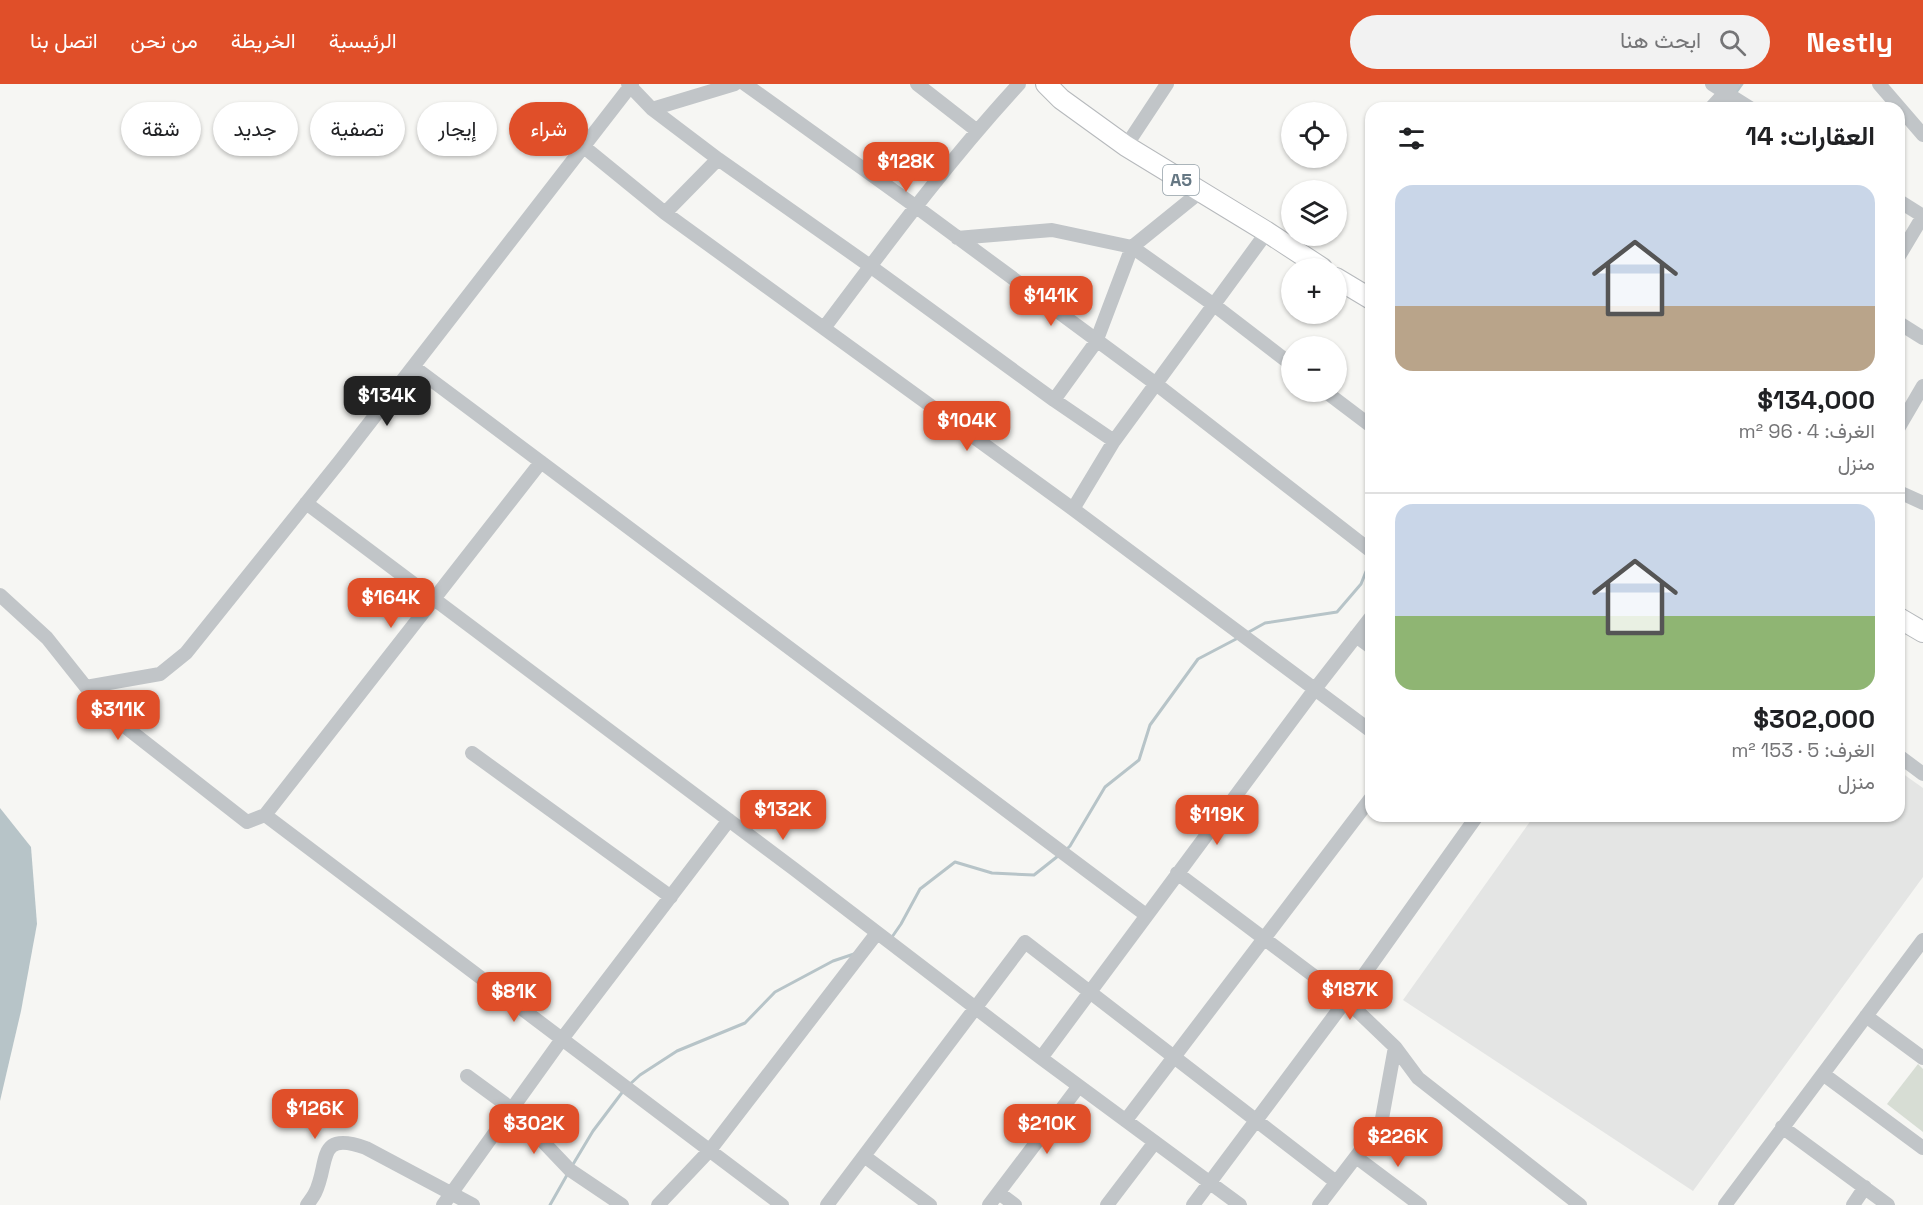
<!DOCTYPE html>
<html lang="ar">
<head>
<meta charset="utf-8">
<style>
  :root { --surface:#fff; --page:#f2f2f2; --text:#202124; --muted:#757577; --line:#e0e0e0; --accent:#e04f29 }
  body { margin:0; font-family:"Space Grotesk",Vazirmatn,sans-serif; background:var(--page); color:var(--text); direction:rtl; height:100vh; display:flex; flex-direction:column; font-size:22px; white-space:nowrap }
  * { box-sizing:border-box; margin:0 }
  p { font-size:20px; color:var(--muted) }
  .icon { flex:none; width:33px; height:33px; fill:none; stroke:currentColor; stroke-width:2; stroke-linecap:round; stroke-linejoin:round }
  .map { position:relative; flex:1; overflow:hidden; direction:ltr }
  .sheet { position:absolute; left:1365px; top:18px; width:540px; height:720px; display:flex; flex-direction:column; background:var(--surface); border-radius:18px; box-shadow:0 2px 4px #0004; direction:rtl }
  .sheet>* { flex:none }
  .guide { position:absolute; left:18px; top:18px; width:570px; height:54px; direction:rtl; display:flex; gap:12px }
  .controls { position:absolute; left:1281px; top:18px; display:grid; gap:12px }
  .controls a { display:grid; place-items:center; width:66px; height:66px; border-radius:50%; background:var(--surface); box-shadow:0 2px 4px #0004; font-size:30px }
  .price { position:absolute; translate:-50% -51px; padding:0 14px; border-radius:12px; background:var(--accent); color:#fff; font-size:20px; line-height:39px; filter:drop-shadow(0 2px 3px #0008) }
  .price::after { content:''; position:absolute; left:50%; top:36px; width:18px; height:14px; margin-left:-9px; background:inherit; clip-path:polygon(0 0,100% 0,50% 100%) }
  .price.current { background:#222; color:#fff }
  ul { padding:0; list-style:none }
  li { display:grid; align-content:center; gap:12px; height:318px; padding:0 30px }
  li+li { border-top:2px solid var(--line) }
  li span { display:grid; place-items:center; height:186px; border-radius:18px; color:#555 }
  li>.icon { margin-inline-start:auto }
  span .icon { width:108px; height:108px; fill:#fffc; stroke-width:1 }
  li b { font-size:26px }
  h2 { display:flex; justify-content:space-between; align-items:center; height:72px; padding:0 30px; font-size:26px }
  .chip { padding:0 21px; border-radius:27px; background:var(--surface); box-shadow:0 2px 4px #0004; font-size:21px; line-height:54px }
  .chip.current { background:var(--accent); color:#fff }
  header { display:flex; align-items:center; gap:36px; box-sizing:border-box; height:84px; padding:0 30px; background:var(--accent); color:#fff }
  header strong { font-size:28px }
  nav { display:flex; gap:33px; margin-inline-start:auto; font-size:21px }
  .search { width:420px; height:54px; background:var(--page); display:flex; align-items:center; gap:15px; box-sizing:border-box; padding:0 21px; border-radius:33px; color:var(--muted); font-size:22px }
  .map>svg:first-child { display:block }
  .built { fill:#e4e5e4 }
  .green { fill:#d7ddd4 }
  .water { fill:#b7c4c8 }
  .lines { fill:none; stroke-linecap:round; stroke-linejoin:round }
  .stream { stroke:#b7c4c8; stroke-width:3 }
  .highway-casing { stroke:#b6b9bc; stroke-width:22 }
  .minor { stroke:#c1c5c8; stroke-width:14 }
  .highway { stroke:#fff; stroke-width:20 }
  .labels { text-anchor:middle; stroke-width:6; stroke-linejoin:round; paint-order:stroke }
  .shield { fill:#fff; stroke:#93a0a8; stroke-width:1.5 }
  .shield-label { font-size:18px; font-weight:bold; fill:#657783 }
</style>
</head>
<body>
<header>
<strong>Nestly</strong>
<div class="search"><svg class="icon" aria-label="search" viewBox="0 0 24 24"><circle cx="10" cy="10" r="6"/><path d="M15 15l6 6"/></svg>ابحث هنا</div>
<nav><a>الرئيسية</a><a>الخريطة</a><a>من نحن</a><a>اتصل بنا</a></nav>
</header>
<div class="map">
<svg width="1923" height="1121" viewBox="0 0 1923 1121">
  <rect width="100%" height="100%" fill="#f6f6f3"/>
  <path class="built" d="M1899 687 1923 704V793L1693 1107 1403 916 1534 732H1899Z"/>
  <path class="green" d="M1918 980 1923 985V1048L1887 1020Z"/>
  <path class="water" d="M0 724 31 763 37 840 21 927 0 1017Z"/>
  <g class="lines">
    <path class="stream" d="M1737 7 1742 0
      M1724 24 1728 19
      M1247 549 1265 539 1337 528 1361 500 1371 475
      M1066 766 1070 762 1105 703 1139 676 1150 641 1198 575 1238 554
      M892 853 901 840 920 805 955 778 992 789 1034 791 1058 772
      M629 1001 640 991 677 967 745 939 775 908 833 877 854 870
      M572 1082 593 1047 624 1006
      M550 1121 567 1091"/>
    <g class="highway-casing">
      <path id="highway" d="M1046 0 1061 15 1126 62 1267 148 1322 184
        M1336 194 1371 215
        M1899 534 1923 548"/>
    </g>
    <path class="minor" d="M628 0 652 25 718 75 870 182 1054 316 1114 357
      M745 0 915 122 1156 300 1371 467
      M917 0 976 46
      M1712 0 1750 24
      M1879 0 1923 51
      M1711 24 1733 0
      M652 25 735 0
      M1126 62 1167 0
      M584 63 665 129 1073 425 1371 647
      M1899 117 1923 132
      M665 129 718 75
      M957 154 1052 146 1132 163 1214 221 1292 281
      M1899 172 1923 132
      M1899 239 1923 254
      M824 244C887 160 948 77 1019 0
      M414 283 1146 831
      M1326 308 1371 342
      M1054 316 1096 258 1132 163 1200 108
      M1899 343 1923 302
      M1899 408 1923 419
      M306 419 794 785 1041 974 1240 1121
      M1073 425 1114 357 1267 148
      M0 511 47 554 105 627 247 738 265 731 541 378
      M1356 552 1371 563
      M86 603 160 590 186 569 340 377 632 0
      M472 669 671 813
      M1899 672 1923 690
      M265 731 782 1121
      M1177 789 1346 916 1395 963 1418 994 1580 1121
      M1866 932 1923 974
      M1041 974 1315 605 1371 533
      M1823 990 1923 1064
      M467 992 512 1025 570 1086 622 1121
      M1126 1036 1371 714
      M1782 1043 1888 1121
      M864 1072 930 1121
      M1356 1073 1420 1121
      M999 1109 1015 1121
      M307 1121C310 1117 313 1113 315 1109 330 1079 315 1046 366 1064L473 1121
      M443 1121 562 955 729 736
      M658 1121 710 1066 877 849
      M827 1121 1025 858 1336 1098
      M989 1121 1079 1002
      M1107 1121 1155 1058
      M1193 1121 1346 916 1477 732
      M1319 1121 1381 1040 1395 963
      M1725 1121 1923 856
      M1853 1121 1865 1103"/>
    <use href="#highway" class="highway"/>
  </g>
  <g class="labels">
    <rect class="shield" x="1163" y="81" width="36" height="30" rx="4.5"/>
    <g class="shield-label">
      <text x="1181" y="102">A5</text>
    </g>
  </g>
</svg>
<div class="controls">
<a><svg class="icon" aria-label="locate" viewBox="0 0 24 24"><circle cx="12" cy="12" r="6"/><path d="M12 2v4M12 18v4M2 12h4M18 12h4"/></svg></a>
<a><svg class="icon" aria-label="layers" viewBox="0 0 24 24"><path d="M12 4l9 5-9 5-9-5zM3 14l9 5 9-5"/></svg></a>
<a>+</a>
<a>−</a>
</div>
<b class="price" style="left:906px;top:109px">$128K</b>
<b class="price" style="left:1051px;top:243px">$141K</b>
<b class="price current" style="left:387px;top:343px">$134K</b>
<b class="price" style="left:967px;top:368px">$104K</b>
<b class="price" style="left:391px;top:545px">$164K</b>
<b class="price" style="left:118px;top:657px">$311K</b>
<b class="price" style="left:783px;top:757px">$132K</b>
<b class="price" style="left:1217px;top:762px">$119K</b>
<b class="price" style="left:1350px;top:937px">$187K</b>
<b class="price" style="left:514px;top:939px">$81K</b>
<b class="price" style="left:315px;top:1056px">$126K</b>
<b class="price" style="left:534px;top:1071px">$302K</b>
<b class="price" style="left:1047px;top:1071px">$210K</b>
<b class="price" style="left:1398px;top:1084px">$226K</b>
<div class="guide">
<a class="chip current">شراء</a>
<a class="chip">إيجار</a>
<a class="chip">تصفية</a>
<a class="chip">جديد</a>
<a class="chip">شقة</a>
</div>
<section class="sheet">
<h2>العقارات: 14<svg class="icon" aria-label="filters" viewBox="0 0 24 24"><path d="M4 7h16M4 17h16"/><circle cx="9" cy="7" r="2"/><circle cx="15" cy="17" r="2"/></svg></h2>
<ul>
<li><span style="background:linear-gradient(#c9d6e8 65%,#b9a48a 0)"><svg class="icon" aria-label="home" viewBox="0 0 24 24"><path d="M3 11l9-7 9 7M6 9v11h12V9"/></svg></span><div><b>$134,000</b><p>الغرف: 4 · 96 m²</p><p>منزل</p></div></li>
<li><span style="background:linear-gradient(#c9d6e8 60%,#8fb573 0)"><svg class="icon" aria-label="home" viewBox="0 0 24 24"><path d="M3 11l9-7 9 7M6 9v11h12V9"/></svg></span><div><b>$302,000</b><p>الغرف: 5 · 153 m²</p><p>منزل</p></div></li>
</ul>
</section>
</div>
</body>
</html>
